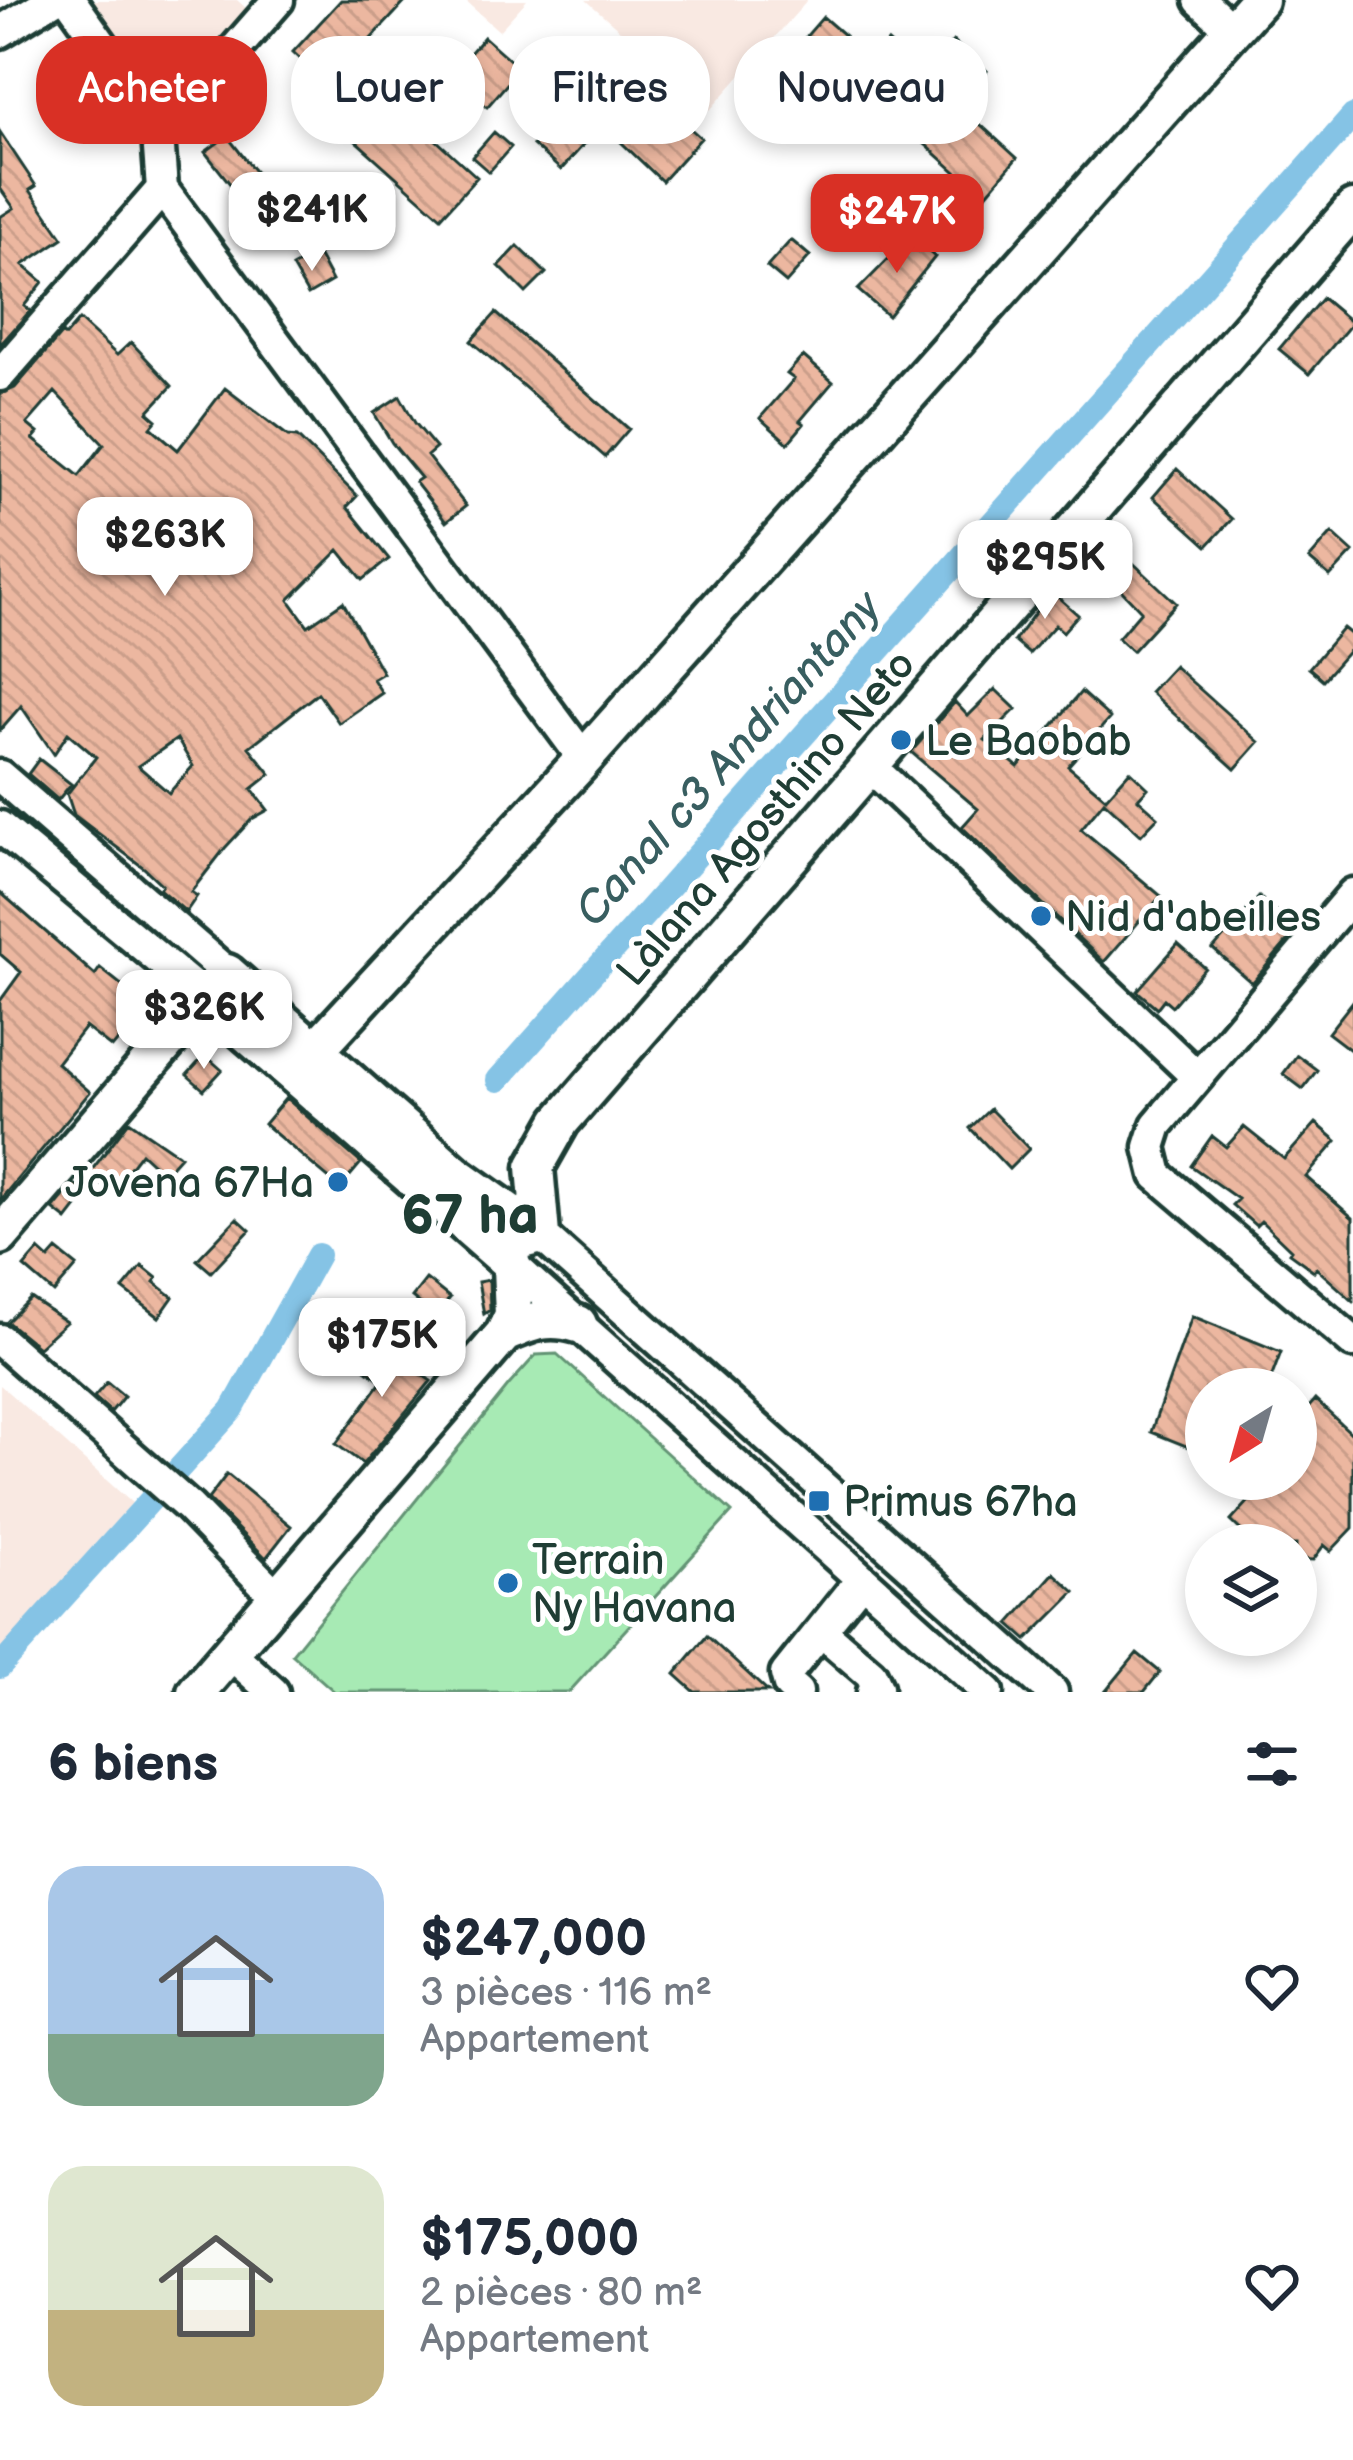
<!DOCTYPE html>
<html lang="fr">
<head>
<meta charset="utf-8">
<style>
  :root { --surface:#fff; --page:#f2f2f3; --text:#1f2937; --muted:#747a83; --accent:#d93025 }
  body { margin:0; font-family:"Balsamiq Sans",sans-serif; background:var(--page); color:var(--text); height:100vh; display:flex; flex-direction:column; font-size:45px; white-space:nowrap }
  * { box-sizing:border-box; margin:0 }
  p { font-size:39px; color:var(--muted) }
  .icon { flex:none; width:66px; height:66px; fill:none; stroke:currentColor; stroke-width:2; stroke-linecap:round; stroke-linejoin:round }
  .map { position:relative; height:1692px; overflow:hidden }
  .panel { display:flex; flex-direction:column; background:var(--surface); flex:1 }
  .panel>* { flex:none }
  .hud { position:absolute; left:36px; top:36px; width:1281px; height:108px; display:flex; gap:24px }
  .needle { width:78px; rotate:217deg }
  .controls { position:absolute; left:1185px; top:1368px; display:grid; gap:24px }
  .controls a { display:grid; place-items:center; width:132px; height:132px; border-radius:50%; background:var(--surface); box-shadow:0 6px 18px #0003; font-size:60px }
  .price { position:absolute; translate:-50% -102px; padding:0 27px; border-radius:24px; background:#fff; color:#222; font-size:39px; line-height:78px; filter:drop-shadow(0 3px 6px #0008) }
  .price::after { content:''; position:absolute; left:50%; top:72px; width:36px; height:27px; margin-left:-18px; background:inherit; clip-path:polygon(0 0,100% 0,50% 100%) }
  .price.current { background:var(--accent); color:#fff }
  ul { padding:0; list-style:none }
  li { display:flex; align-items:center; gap:36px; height:300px; padding:0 48px }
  li span { display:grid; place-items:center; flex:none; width:336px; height:240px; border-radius:36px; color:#555 }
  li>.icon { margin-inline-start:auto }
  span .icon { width:144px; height:144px; fill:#fffc; stroke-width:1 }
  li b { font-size:51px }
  h2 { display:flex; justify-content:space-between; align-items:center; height:144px; padding:0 48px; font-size:51px }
  .pill { padding:0 42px; border-radius:48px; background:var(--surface); box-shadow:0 6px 18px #0003; font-size:42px; line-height:108px }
  .pill.current { background:var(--accent); color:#fff }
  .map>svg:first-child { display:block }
  .built { fill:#f9e9e2 }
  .grass { fill:#a7eab4; stroke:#639474; stroke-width:3 }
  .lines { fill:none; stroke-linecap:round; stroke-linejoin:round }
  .canal { stroke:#85c3e5; stroke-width:24 }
  .building { fill:url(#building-back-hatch); stroke:#1f3d34; stroke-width:3; fill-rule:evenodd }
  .minor-casing { stroke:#1f3d34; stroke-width:39 }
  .major-casing { stroke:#1f3d34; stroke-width:45 }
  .minor { stroke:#fff; stroke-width:30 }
  .major { stroke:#fff; stroke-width:36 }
  .poi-dot { fill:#1f6fb2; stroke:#fff; stroke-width:4.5 }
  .labels { text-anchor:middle; stroke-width:10; stroke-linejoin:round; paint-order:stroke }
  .poi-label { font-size:42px; fill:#1f3d34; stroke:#fff; text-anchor:start }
  .street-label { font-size:42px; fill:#1f3d34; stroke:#fff }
  .water-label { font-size:45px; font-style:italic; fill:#385e60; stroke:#fff }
  .district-label { font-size:54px; font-weight:bold; fill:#1f3d34; stroke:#fff }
</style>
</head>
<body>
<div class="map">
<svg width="1353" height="1692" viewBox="0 0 1353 1692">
  <defs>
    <pattern id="building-back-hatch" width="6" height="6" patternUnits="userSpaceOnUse" patternTransform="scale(3)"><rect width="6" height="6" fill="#ecb7a0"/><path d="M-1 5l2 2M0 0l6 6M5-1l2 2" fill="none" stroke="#ca9e8a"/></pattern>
  </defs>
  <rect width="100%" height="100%" fill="#fff"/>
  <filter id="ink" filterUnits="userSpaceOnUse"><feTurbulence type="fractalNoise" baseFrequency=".00833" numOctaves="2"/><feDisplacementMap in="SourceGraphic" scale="24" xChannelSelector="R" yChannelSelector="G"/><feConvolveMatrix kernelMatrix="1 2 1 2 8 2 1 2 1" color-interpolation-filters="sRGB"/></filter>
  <g filter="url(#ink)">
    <path class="built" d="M81 0H237L247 9 155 108Z
      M464 0H527L499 31Z
      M586 0H808L710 110Z
      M0 1385 132 1503 0 1650Z"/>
    <path class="grass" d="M557 1354 732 1512 569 1692H335L292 1654 509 1385 536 1355Z"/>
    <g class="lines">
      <path class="canal" d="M498 1080 1353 116
        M0 1667 232 1410 318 1255"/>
    </g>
    <path class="building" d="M341 0H407L328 85 293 52Z
      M823 17 845 36 824 59 803 40Z
      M484 37 520 69 487 107 450 76Z
      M953 41 987 71 958 104 1017 158 984 197 865 90 885 66 875 57 888 42 915 66 929 68Z
      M595 44 701 138 662 181 602 124 561 170 533 145 574 98 559 85Z
      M383 92 477 177 441 217 347 133Z
      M0 132 36 186 30 190 63 238 23 265 43 282 24 306 30 311 0 345V217L14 208 0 188Z
      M494 132 511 147 489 172 472 157Z
      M227 136 265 184 242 199 205 152Z
      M911 236 935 257 888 316 858 290Z
      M791 240 810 256 786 283 767 267Z
      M518 246 546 273 526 293 499 266Z
      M317 253 332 281 308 295 292 267Z
      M1322 298 1352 323 1309 374 1279 349Z
      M496 313 629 429 605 457 471 341Z
      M79 320 117 355 131 342 172 386 148 412 157 420 151 427 178 450 225 388 288 436 297 437 357 496 347 507 389 559 363 580 339 550 289 600 308 626 343 602 383 673 373 679 382 693 339 723 318 693 249 747 271 774 252 789 268 810 252 819 225 848 191 892 197 896 186 912 159 889 162 885 144 868 74 815 67 794 96 757 68 733 54 754 21 706 0 730V394L15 388 62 333 65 336ZM55 392 104 444 79 476 33 439 38 433 27 424ZM177 739 193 766 169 793 138 766Z
      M803 356 833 382 800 421 804 424 788 443 760 418 794 379 787 374Z
      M400 396 415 423 436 448 427 456 466 506 446 522 415 482 421 478 392 443 374 413Z
      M1177 469 1232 519 1207 546 1153 497Z
      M1101 533 1176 603 1132 651 1118 638 1141 611 1099 567 1094 572 1079 558Z
      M1332 533 1353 552 1330 577 1309 559Z
      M1051 591 1078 615 1063 632 1055 625 1029 654 1014 641Z
      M1343 628 1353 636V646L1323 680 1309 668Z
      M1174 666 1259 742 1235 769 1150 692Z
      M995 689 1016 709 985 740 1018 767 1081 692 1110 718 1068 766 1106 798 1130 771 1148 788 1138 799 1158 817 1141 835 1104 801 1081 829 1161 896 1104 962 962 827 978 809 911 752 955 702 968 716Z
      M39 759 71 784 58 800 28 774Z
      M0 892 95 975 100 968 124 987 138 1007 136 1019 112 1048 85 1027 57 1063 90 1092 0 1200V1001L21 972 0 954Z
      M1259 897 1297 930 1252 983 1213 949Z
      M1178 944 1205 968 1172 1006 1164 999 1157 1008 1137 991Z
      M1353 1001V1052L1328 1033Z
      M205 1055 222 1070 204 1090 187 1075Z
      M1297 1055 1317 1070 1303 1089 1283 1074Z
      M286 1098 361 1163 340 1188 264 1124Z
      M990 1109 1029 1149 1009 1169 970 1128Z
      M129 1121 180 1156 164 1174 141 1153 111 1192 88 1175Z
      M1316 1123 1337 1141 1306 1177 1353 1218V1301L1316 1268 1314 1271 1289 1253 1291 1250 1261 1221 1256 1226 1232 1205 1238 1199 1191 1166 1212 1136 1226 1147 1244 1127 1284 1159Z
      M74 1184 87 1194 67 1220 53 1209Z
      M237 1218 250 1230 211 1272 197 1260Z
      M39 1250 49 1259 57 1250 77 1266 54 1293 24 1267Z
      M142 1266 157 1278 154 1282 173 1297 159 1317 123 1289Z
      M426 1279 450 1298 435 1316 412 1297Z
      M489 1280 490 1310 484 1314 478 1282Z
      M31 1298 66 1322 38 1347 7 1322Z
      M1192 1316 1281 1352 1267 1389H1206V1454L1151 1432Z
      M372 1338 431 1381 363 1464 336 1444 382 1381 355 1361Z
      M107 1382 124 1396 111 1412 94 1397Z
      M1315 1400 1353 1435V1528L1331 1551 1324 1545 1313 1560 1296 1559V1545H1256L1231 1521 1250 1500V1479H1296V1422Z
      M227 1474 291 1526 266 1558 208 1499Z
      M1054 1573 1075 1592 1027 1640 1009 1624Z
      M707 1636 768 1692H695L675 1674Z
      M1137 1653 1160 1672 1144 1692H1105Z"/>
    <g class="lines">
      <g class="minor-casing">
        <path id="minor" d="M70 0 157 122 162 189 584 759
          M1200 0 1232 30
          M0 32 52 0
          M157 122 175 118 278 0
          M0 375 162 189
          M869 765 1195 1075
          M0 776 227 973
          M0 827 206 998
          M1353 894 1157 1125 1150 1147 1157 1175 1353 1342
          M541 1235 1052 1692
          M512 1265 988 1692
          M0 1340 189 1507 276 1596
          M821 1631 871 1674 877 1687 873 1692
          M230 1653 273 1692
          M797 1692 789 1685 786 1674 862 1579"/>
      </g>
      <g class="major-casing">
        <path id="major" d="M206 998 512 1265
          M294 1073 584 759 1259 0
          M541 1235 535 1167 561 1121 1353 209
          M0 1236 227 973 455 1174 541 1235
          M504 1334C531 1322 548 1315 578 1324
          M196 1692 504 1334 513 1315 510 1243 541 1235"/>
      </g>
      <use href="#minor" class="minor"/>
      <use href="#major" class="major"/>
    </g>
  </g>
  <g class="poi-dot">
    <circle cx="901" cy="740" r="12"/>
    <circle cx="1041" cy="916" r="12"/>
    <circle cx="338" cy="1182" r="12"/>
    <rect x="807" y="1489" width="24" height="24" rx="6"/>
    <circle cx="508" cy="1583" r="12"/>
  </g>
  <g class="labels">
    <g class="poi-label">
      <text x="925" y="755">Le Baobab</text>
      <text x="1065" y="931">Nid d'abeilles</text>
      <text x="314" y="1197" text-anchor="end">Jovena 67Ha</text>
      <text x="843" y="1516">Primus 67ha</text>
      <text x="532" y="1574">Terrain<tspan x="532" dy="48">Ny Havana</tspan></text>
    </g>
    <g class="street-label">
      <text transform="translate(765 817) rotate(-49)" y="15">Làlana Agosthino Neto</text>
    </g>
    <g class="water-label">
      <text transform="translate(727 758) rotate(-48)" y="16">Canal c3 Andriantany</text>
    </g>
    <g class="district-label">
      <text x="470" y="1233">67 ha</text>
    </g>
  </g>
</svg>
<div class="controls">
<a><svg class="needle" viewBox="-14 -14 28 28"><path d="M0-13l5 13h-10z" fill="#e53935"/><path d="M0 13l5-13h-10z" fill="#747a83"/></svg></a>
<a><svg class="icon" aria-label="layers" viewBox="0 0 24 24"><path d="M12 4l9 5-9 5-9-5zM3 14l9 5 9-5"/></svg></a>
</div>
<b class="price" style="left:312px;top:274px">$241K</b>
<b class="price current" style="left:897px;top:276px">$247K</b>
<b class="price" style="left:165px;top:599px">$263K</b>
<b class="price" style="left:1045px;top:622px">$295K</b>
<b class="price" style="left:204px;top:1072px">$326K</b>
<b class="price" style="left:382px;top:1400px">$175K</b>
<div class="hud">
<a class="pill current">Acheter</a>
<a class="pill">Louer</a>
<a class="pill">Filtres</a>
<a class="pill">Nouveau</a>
</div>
</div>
<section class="panel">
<h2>6 biens<svg class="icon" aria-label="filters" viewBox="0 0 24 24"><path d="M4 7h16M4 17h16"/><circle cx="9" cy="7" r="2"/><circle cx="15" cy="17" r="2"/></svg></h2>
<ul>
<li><span style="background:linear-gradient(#a9c7e8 70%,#7fa58c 0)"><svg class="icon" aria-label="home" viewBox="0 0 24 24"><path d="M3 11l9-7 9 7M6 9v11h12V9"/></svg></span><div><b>$247,000</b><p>3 pièces · 116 m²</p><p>Appartement</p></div><svg class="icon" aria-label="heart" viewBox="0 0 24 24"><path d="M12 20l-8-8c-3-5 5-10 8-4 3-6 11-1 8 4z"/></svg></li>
<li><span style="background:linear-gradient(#dfe7d0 60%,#c2b280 0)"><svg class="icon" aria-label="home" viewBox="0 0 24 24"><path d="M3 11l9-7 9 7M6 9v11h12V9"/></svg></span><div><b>$175,000</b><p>2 pièces · 80 m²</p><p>Appartement</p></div><svg class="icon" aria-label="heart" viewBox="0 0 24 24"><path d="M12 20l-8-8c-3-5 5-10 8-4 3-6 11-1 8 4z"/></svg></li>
</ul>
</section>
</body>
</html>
